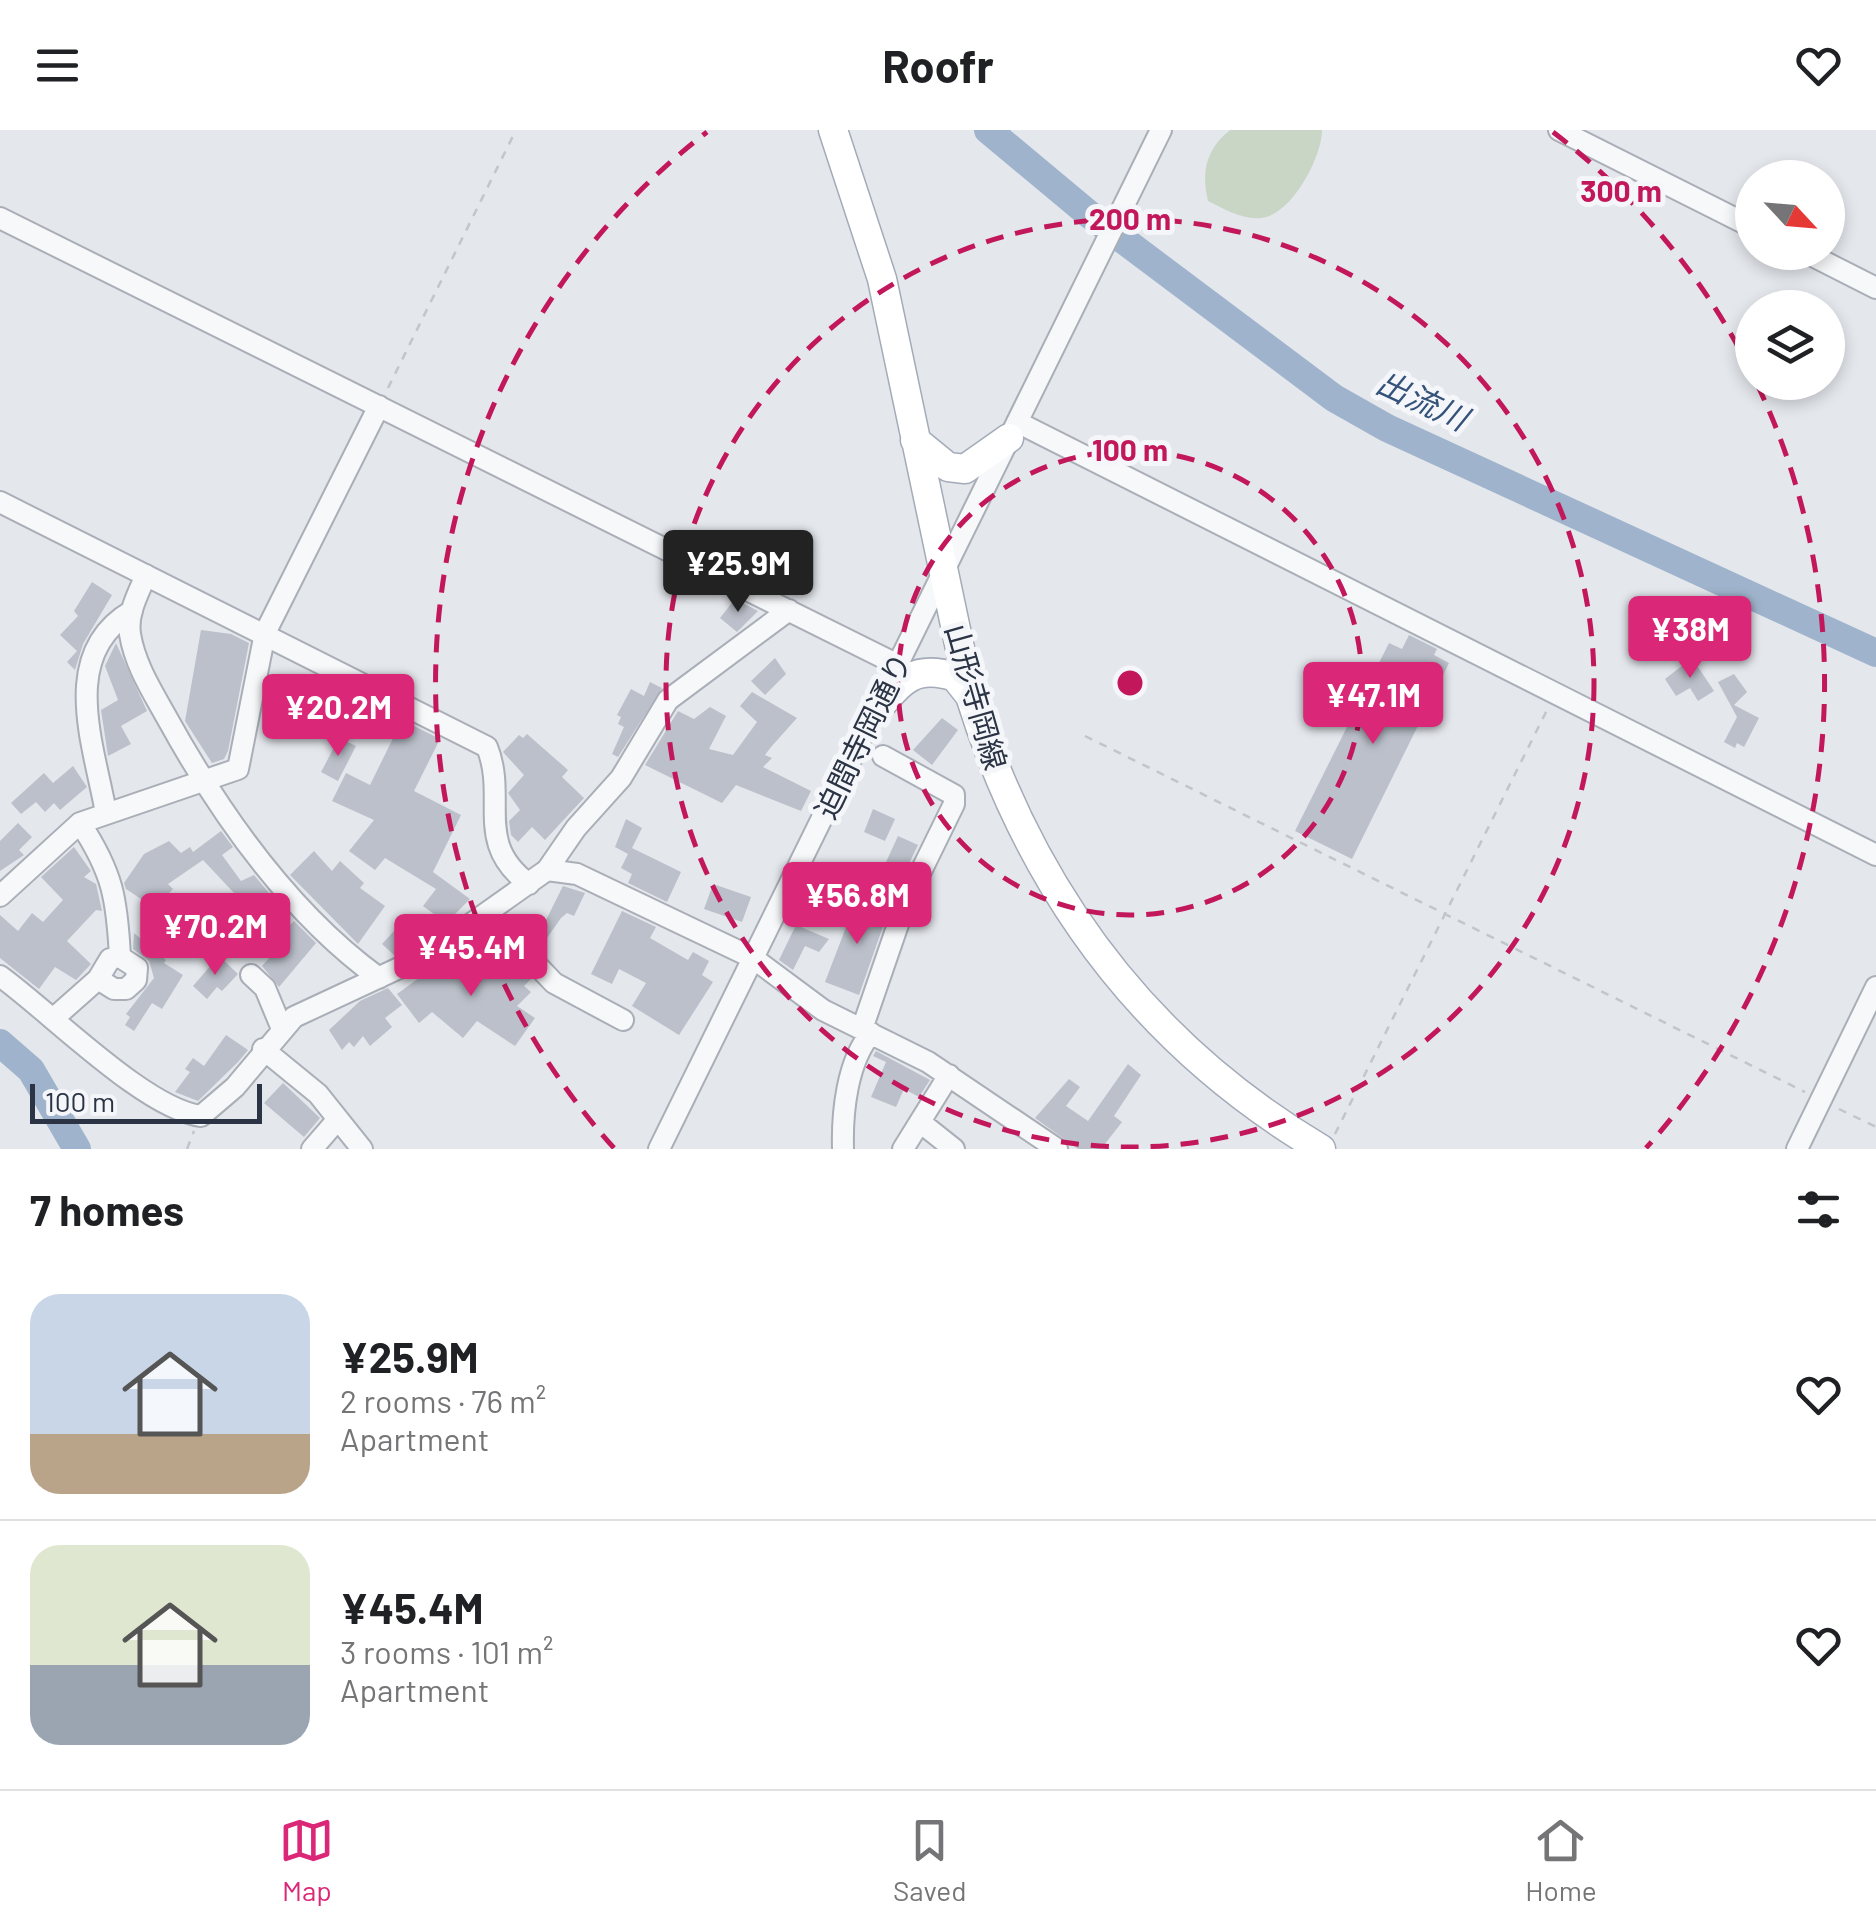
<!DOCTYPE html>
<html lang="en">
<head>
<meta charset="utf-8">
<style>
  :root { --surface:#fff; --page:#f6f6f6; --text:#202124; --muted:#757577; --line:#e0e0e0; --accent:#db2777 }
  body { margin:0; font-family:Barlow,"Noto Sans JP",sans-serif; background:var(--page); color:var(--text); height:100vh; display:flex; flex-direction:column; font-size:38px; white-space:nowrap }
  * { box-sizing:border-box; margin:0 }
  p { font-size:32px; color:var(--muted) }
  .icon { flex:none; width:55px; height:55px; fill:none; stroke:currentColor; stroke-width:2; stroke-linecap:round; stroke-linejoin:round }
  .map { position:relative; height:1019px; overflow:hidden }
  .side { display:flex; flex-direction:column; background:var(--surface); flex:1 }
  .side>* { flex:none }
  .needle { width:65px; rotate:116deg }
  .controls { position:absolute; left:1735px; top:30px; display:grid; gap:20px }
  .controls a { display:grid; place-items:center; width:110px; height:110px; border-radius:50%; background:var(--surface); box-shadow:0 5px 15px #0003; font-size:50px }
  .scale { position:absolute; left:30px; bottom:25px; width:232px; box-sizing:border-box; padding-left:10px; border:5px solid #2b3445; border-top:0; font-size:28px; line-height:35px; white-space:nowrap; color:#2b3445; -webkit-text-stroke:8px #f4f6f9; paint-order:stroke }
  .price { position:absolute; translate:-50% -85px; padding:0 22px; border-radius:10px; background:var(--accent); color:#fff; font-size:32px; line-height:65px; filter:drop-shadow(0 2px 5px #0008) }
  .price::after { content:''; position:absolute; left:50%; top:60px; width:30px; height:22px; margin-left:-15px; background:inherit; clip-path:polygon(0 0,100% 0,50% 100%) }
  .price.on { background:#222; color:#fff }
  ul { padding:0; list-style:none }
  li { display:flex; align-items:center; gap:30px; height:250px; padding:0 30px }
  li+li { border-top:2px solid var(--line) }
  li span { display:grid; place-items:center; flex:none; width:280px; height:200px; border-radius:30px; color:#555 }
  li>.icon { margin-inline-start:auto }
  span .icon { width:120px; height:120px; fill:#fffc; stroke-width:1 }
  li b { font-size:42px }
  h2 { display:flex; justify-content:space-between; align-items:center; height:120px; padding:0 30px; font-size:42px }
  header { display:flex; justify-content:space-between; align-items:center; height:130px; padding:0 30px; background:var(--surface); font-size:45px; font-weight:700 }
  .tabs { display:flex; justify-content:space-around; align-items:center; height:140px; border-top:2px solid var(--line); background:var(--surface); font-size:28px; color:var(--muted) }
  .tabs a { display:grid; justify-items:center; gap:5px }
  .tabs .on { color:var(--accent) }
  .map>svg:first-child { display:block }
  .park { fill:#c9d6c5 }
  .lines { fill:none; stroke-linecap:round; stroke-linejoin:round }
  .river { stroke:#9fb4cc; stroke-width:28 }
  .building { fill:#bbc0ca }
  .minor-casing { stroke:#a9aeb7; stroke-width:24 }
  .major-casing { stroke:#a3abb8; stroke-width:31 }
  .path { stroke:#c2c5cb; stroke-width:2.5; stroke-dasharray:8 8; stroke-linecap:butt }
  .minor { stroke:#f7f8fa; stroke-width:20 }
  .major { stroke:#fff; stroke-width:28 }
  .ring { fill:none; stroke:#c2185b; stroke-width:5; stroke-dasharray:18 12 }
  .labels { text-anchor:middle; stroke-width:10; stroke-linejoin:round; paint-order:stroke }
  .street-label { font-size:30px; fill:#2b3445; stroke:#f4f6f9 }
  .water-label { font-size:32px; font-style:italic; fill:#34527a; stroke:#f4f6f9 }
  .centre { fill:#c2185b; stroke:#f4f6f9; stroke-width:5 }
  .ring-label { font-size:30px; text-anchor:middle; font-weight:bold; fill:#c2185b; stroke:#f4f6f9; stroke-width:10; stroke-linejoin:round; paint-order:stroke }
</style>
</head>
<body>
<header><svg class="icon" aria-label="menu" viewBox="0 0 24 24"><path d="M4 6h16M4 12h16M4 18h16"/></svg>Roofr<svg class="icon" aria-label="heart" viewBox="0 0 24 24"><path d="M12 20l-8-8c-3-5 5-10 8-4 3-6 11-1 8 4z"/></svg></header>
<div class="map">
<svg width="1876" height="1019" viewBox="0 0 1876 1019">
  <rect width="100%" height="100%" fill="#e4e7ec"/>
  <path class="park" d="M1230 0H1322C1322 27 1292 85 1261 88 1243 90 1224 79 1208 71 1201 42 1206 19 1230 0Z"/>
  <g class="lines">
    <path class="river" d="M988 0 1090 85 1334 268 1387 298 1876 523
      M0 913 31 940 77 1019"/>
  </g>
  <path class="building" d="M92 452 112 465 83 514 75 540 67 532 77 521 60 505 78 486 74 481Z
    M735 469 758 481 737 502 720 488Z
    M201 500 231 504 249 513 228 621 224 629 212 633 185 591Z
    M1409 505 1437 519 1434 525 1449 533 1352 729 1295 701 1389 513 1402 519Z
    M116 513 147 581 121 596 131 614 108 626 101 580 118 570 105 536Z
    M775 528 786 544 765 565 751 551Z
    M1692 528 1714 561 1698 571 1690 558 1676 566 1665 549Z
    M1734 544 1747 562 1734 575 1759 588 1744 617 1737 613 1735 618 1724 612 1737 587 1718 552Z
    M650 552 662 558 618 627 612 624 624 597 618 594 621 587 617 585 631 559 644 566Z
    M752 562 797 588 771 617 765 625 772 628 763 637 811 661 801 681 736 655 722 673 645 635 678 581 694 589 710 577 726 586 709 619 733 625 757 592 740 576Z
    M942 588 958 600 932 635 913 620Z
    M402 590 440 609 414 661 461 685 433 742 470 769 446 793 423 776 436 759 385 728 375 740 349 721 374 690 332 671 346 643 370 655Z
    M527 604 568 640 562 647 584 668 545 710 532 697 518 712 511 705 509 691 520 680 508 663 524 645 503 622 519 605 523 608Z
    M339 608 356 616 338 651 321 642Z
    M73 636 87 657 60 680 54 673 45 682 36 672 21 684 11 673 44 643 53 653Z
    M873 679 895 689 885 711 864 702Z
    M626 689 642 698 632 718 681 742 667 772 628 753 632 744 621 738 628 724 615 717Z
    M18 693 32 707 19 720 24 725 0 741V711Z
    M221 701 233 717 222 725 241 751 254 745 269 763 250 780 203 730 168 754 173 759 159 773 155 769 150 775 126 759 124 753 144 724 169 711 181 723 190 717 193 722Z
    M898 706 918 715 900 752 881 743Z
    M74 717 91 741 84 747 96 754 102 781 96 780 67 811 91 834 76 850 55 837 39 859 0 828V785L18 801 32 783 43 792 63 770 41 747Z
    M314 721 332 741 340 731 364 753 360 758 385 776 358 814 290 745Z
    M818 739 838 747 827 772 808 764Z
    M713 754 751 767 742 792 704 779Z
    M563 756 585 763 574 786 567 783 561 788 540 818 535 813 537 808 529 803 536 790 544 794Z
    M858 766 887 785 859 865 825 852Z
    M622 781 656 797 650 808 688 830 693 822 709 831 702 845 713 852 679 905 632 876 646 853 619 839 612 854 591 844Z
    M404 790 420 804 394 825 382 814Z
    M294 791 316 813 279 857 262 836 288 807 283 802Z
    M796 795 829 809 819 822 805 816 793 840 779 830Z
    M134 803 166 830 164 833 183 845 162 879 152 873 134 901 125 895 130 887 126 884 154 848 149 831 133 819Z
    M453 823 460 834 465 829 481 844 486 839 492 847 497 842 501 847 515 832 531 849 524 856 531 862 517 876 535 888 515 916 477 891 463 908 432 882 419 893 397 864Z
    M219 826 238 844 222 861 217 857 207 869 193 856Z
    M388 858 402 875 385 888 392 897 370 916 363 906 354 917 349 912 342 920 329 900 360 871Z
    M226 905 248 920 238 932 198 971 175 962 190 942 185 939 193 928 204 936Z
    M876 921 930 950 919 967 904 959 896 977 871 967 886 932 873 926Z
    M1128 934 1141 945 1114 986 1122 992 1101 1019H1078L1035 988 1069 949 1080 957 1066 976 1088 991Z
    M283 953 320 988 304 1007 264 973Z"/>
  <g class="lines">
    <g class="minor-casing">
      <path id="minor" d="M1559 0 1752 97
        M0 88 898 535
        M1805 122 1876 158
        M1017 292 1876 725
        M0 372 487 617C508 669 473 713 529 754
        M146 445C138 464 127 483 130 504 135 535 152 561 167 588 220 684 289 783 379 848
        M106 683C94 615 58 524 132 481
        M80 693C113 743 117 769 120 827
        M547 740 577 744 753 828 823 880 928 932 1057 1019
        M0 766 80 693 238 639 265 503 379 276
        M487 783 554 853 623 890
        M251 845 265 858 282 899
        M0 846C50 882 145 979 201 986L235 957 294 887 427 825 547 740 576 698 621 648 668 570 789 480
        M54 888 98 849 114 859H126L136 850 137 838 120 827 110 829 98 849
        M862 899 905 774 954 674V665L883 626
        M263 919 318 964 362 1019
        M920 992 954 1019
        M312 1019 338 989
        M659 1019 1161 0
        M843 1019C842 982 847 932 871 903
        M903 1019 949 945
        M1797 1019 1876 857"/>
    </g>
    <g class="major-casing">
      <path id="major" d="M833 0 882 149 970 566C1031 761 1144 914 1321 1019
        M915 310 948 337 965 339 1009 308
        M877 580C902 550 915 534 955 547L970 566"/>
    </g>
    <path class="path" d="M388 258 516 0
      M1085 606 1805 962
      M1839 979 1876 997
      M1335 1004 1548 578
      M187 1019 194 1001"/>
    <use href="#minor" class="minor"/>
    <use href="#major" class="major"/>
  </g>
  <g class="ring">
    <circle cx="1130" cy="553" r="232"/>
    <circle cx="1130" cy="553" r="464"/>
    <path d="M614 1018A695 695 0 0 1 707 2M1553 2A695 695 0 0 1 1752 243M1757 254A695 695 0 0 1 1646 1018"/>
  </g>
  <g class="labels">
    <g class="street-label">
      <text transform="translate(975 567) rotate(74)" y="10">山形寺岡線</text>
      <text transform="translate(864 606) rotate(-64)" y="10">迫間寺岡通り</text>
    </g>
    <g class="water-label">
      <text transform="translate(1422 271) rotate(25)" y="11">出流川</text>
    </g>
  </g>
  <circle cx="1130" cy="553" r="15" class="centre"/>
  <g class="ring-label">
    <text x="1621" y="72">300 m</text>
    <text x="1130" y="100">200 m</text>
    <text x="1130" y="331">100 m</text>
  </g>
</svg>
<div class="controls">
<a><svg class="needle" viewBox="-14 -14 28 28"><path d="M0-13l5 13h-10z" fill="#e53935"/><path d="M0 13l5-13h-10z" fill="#757577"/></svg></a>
<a><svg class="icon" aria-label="layers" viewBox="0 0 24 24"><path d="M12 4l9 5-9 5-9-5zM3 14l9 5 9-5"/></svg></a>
</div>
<div class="scale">100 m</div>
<b class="price on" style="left:738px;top:485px">¥25.9M</b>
<b class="price" style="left:1690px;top:551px">¥38M</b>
<b class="price" style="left:1373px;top:617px">¥47.1M</b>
<b class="price" style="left:338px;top:629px">¥20.2M</b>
<b class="price" style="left:857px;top:817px">¥56.8M</b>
<b class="price" style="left:215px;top:848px">¥70.2M</b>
<b class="price" style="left:471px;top:869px">¥45.4M</b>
</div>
<section class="side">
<h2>7 homes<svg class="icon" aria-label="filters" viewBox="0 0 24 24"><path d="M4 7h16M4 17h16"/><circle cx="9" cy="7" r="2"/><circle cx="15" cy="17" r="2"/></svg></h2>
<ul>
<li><span style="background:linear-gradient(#c9d6e8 70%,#b9a48a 0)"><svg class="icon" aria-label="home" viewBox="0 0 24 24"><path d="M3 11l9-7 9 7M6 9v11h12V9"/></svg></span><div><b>¥25.9M</b><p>2 rooms · 76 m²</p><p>Apartment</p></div><svg class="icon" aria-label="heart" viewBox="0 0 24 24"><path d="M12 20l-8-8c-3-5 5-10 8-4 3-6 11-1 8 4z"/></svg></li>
<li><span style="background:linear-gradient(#dfe7d0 60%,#9aa5b1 0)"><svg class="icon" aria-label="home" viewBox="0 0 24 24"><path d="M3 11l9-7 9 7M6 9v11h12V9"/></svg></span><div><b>¥45.4M</b><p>3 rooms · 101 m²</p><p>Apartment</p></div><svg class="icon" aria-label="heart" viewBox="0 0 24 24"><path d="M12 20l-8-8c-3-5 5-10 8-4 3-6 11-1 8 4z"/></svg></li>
</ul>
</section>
<nav class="tabs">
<a class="on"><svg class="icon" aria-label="map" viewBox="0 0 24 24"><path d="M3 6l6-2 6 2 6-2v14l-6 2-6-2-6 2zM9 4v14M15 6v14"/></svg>Map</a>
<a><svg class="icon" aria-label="saved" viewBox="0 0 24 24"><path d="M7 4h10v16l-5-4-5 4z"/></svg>Saved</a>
<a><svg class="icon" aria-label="home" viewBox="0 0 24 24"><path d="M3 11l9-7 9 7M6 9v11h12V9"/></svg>Home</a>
</nav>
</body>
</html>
